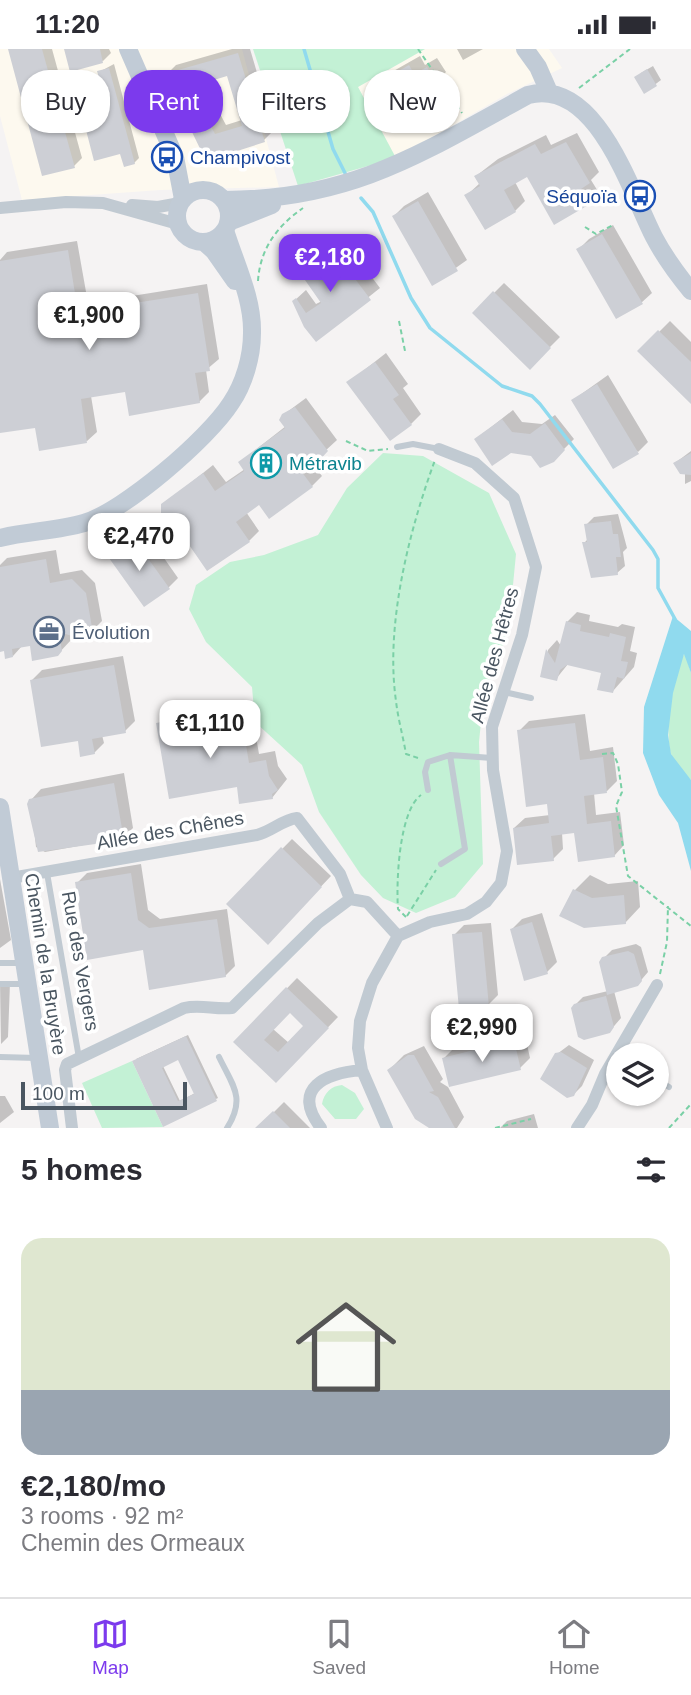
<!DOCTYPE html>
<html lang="en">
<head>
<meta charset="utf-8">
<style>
  :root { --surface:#fff; --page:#f2f2f3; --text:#2b2b33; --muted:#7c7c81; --line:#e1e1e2; --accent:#7c3aed }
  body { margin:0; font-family:Arial,sans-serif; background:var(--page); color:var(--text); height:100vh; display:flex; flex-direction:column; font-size:26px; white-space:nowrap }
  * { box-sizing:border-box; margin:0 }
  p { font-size:23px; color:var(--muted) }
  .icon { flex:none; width:38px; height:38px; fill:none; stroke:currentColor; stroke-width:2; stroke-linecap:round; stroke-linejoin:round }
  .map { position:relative; height:1079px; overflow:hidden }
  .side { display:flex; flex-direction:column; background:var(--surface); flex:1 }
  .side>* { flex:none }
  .banner { position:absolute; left:21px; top:21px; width:649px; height:63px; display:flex; gap:14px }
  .controls { position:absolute; left:606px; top:994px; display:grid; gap:14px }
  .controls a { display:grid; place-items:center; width:63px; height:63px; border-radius:50%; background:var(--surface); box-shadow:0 2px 5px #0004; font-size:35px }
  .scale { position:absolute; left:21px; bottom:18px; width:166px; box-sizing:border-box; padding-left:7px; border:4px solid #4a5661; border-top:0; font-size:19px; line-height:24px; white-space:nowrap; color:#4a5661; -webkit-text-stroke:5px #fff; paint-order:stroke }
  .price { position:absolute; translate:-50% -60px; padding:0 16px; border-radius:14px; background:#fff; color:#222; font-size:23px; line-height:46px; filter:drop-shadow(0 2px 4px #0008) }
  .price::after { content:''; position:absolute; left:50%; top:42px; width:21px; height:16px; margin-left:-10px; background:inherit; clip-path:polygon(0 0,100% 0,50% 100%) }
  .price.current { background:var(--accent); color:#fff }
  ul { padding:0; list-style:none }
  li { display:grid; align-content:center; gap:14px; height:371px; padding:0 21px }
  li+li { border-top:2px solid var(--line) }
  li span { display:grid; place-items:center; height:217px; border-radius:21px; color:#555 }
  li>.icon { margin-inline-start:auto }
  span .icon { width:126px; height:126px; fill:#fffc; stroke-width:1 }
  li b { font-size:30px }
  h2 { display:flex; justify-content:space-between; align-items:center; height:84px; padding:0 21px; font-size:30px }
  .chip { padding:0 24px; border-radius:28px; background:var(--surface); box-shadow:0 2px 5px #0004; font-size:24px; line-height:63px }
  .chip.current { background:var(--accent); color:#fff }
  .status { display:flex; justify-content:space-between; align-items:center; height:49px; padding:0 35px; background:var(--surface); direction:ltr }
  .status svg { height:19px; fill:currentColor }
  .tabs { display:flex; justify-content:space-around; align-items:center; height:98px; border-top:2px solid var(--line); background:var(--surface); font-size:19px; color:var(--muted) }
  .tabs a { display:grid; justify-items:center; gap:4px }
  .tabs .current { color:var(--accent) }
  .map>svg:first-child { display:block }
  .commercial { fill:#fdf9ef }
  .green { fill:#c3f1d5 }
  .water { fill:#90daee }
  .shadow { fill:#0003; fill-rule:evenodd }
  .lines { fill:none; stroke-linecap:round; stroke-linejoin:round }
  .stream { stroke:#90daee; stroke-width:3.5 }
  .building { fill:#cdcfd5; fill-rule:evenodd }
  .path { stroke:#7ad0a6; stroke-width:2; stroke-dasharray:5 3.5; stroke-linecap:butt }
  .lane { stroke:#c1cad2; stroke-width:6 }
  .street { stroke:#c1cad2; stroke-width:12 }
  .secondary { stroke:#c1cbd6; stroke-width:18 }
  .labels { text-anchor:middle; stroke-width:7; stroke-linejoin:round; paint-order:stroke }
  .transit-label { font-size:19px; fill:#164399; stroke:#fff; text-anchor:start }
  .culture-label { font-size:19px; fill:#0d838f; stroke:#fff; text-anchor:start }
  .service-label { font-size:19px; fill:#4e5e75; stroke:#fff; text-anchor:start }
  .street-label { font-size:19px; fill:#4a5661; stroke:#fff }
</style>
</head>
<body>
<div class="status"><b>11:20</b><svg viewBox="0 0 49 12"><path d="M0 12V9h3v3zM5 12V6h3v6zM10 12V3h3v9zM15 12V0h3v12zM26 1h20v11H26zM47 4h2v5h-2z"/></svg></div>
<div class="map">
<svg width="691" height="1079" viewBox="0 0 691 1079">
  <rect width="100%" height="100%" fill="#f5f3f3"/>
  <path class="commercial" d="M0 0H242L279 138 160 141 22 151 0 67Z
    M425 0H549L562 19 507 45 396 109 358 38Z"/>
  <path class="green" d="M253 0H425L358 38 396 109 298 137Z
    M383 404 423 407 489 444 516 505 509 577 483 653 479 693 483 815 455 848 416 864 383 849 361 826 319 763 302 716 255 673 252 638 206 593 189 560 196 536 230 513 264 506 318 486 347 439Z
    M685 604 691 624V731C683 724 675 715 671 705 664 683 672 621 685 604Z
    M132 1012 163 1078 102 1079 82 1034Z
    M342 1036 355 1044 364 1060 356 1070H335L322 1055C324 1044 331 1037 342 1036Z"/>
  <path class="water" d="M673 567 691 582V624L684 605 673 644 668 686 671 705 691 731V822L678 774 659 746 643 704 644 658Z"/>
  <path class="shadow" d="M10 0H52L82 109 74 117Z
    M66 0H109L111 4 103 12Z
    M232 0H250L274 81 264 91 207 110 166 26 176 16ZM228 25 242 71 226 76 203 33Z
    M457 0H483L463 11Z
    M420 7 425 16 437 9 446 23 442 27 446 34 436 44 373 38 383 28Z
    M114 15 139 109 134 114 81 55 86 50 105 45 99 23Z
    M653 17 661 31 645 43 641 24Z
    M577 84 599 123 591 131 599 144 589 154 528 126 515 133 525 152 515 162 467 146 480 134 476 127 498 110 546 86 551 96Z
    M428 143 467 211 433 235 394 167 404 157Z
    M613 176 652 244 641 254 579 200 589 190Z
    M342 189 380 239 316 290 294 252 306 241 316 255 322 252 300 221Z
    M77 192 88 254 207 235 219 310 206 321 209 343 199 353 126 341 91 347 97 383 87 392 37 377 0 383V211L7 203Z
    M504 234 560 288 530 318 474 264Z
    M670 272 691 293V353L640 302Z
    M386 304 408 335 403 339 421 365 411 375 349 333Z
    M608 326 648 393 638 403 573 351Z
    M306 349 337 391 312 414 322 427 312 437 260 454 246 463 259 482 249 492 163 456 213 416 226 433 245 420 240 413 286 377 283 366Z
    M513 361 522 373 542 375 555 366 574 390 564 400 532 405 511 402 476 390Z
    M691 402V432L685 435V424L675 414Z
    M618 465 627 499 623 503 625 517 617 524 584 494 588 490 586 476 594 468Z
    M145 482 178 529 168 539 111 509Z
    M56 501 60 525 82 521 95 534 102 572 92 582 71 585 72 590 57 606 31 595 22 597 13 607 0 599V516L7 509Z
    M577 563 590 566 589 572 618 578 622 575 635 578 630 602 637 604 634 618 613 642 603 622 568 615 556 630 542 627 548 601 557 591 561 597 567 573Z
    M123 607 135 672 125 682 102 686 104 694 94 704 79 690 32 631 42 621Z
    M236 653 240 678 254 676 259 705 275 702 278 717 287 730 272 749 238 736 158 675 168 665Z
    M585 665 590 702 613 698 617 732 607 742 594 744 596 766 620 763 624 796 614 807 576 782 562 784 563 800 553 810 514 779 525 769 550 766 548 753 519 682 529 672Z
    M124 724 133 779 123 789 45 803 36 798 31 751 41 740Z
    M292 790 331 827 278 883 228 855Z
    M141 815 148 861 160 870 227 860 235 917 225 927 144 899 77 834 87 824Z
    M590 826 608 835 638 832 640 858 625 874 562 866 575 841Z
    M0 830 11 891 0 899Z
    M542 864 557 913 547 923 512 880 522 870Z
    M491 874 498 946 488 956 454 886 464 876Z
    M636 895 641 898 648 923 637 936 614 942 621 969 609 983 575 956 583 948 608 942 604 909 612 901Z
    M297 929 338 968 276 1032 235 993ZM290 962 306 977 289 994 273 980Z
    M0 933 10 934 8 988 1 995Z
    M524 982 530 1009 520 1019 444 1009 454 999Z
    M188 986 218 1049 164 1075 136 1010ZM178 1009 195 1044 180 1052 163 1017Z
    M569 996 594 1011 582 1037 574 1045 557 1005Z
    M424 997 443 1030 440 1033 448 1038 464 1068 457 1079H432L389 1021 404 1006Z
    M0 1047H5L14 1063 0 1074Z
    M284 1053 310 1079H258Z
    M534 1065 538 1079H500L507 1072Z"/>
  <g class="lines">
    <path class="stream" d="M304 0 333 100 346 126
      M361 149 373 163 411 249 430 279 502 337 532 347 540 355 653 501 658 510V539L675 570"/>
  </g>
  <path class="building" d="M8 0H42L75 119 42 127Z
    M64 0H100L103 14 70 23Z
    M238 4 265 93 206 112 164 25ZM227 27 242 77 215 85 191 38Z
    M409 16 414 25 427 18 437 35 432 37 437 46 391 72 371 38Z
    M109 19 135 115 124 118 120 105 94 112 79 54 104 47 97 22Z
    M647 20 657 37 644 45 634 28Z
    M566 93 590 134 581 140 590 155 554 176 527 128 504 141 516 163 485 181 464 146 480 137 474 127 535 95 541 105Z
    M418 152 458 222 432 237 392 167Z
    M602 185 643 255 616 270 576 200Z
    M331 198 371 251 316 293 304 278 292 252 296 249 306 264 321 254 298 221Z
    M68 201 78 263 198 244 210 322 195 324 200 354 129 367 125 343 81 350 87 394 39 402 35 379 0 384V212Z
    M493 242 551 299 530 321 472 264Z
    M658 281 691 313V355L637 302Z
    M375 313 399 346 393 350 412 376 390 392 346 333Z
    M597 335 639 405 613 420 571 351Z
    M295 358 328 402 317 414 298 418 313 438 269 470 259 456 236 473 250 493 207 522 172 471 161 467V455L203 424 215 442 244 422 238 413 285 379 279 371 282 365Z
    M502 370 512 383 530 385 545 374 565 401 554 413 540 419 531 407 511 404 492 417 474 390Z
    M691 404V426L680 425 673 414Z
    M611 472 613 485H618L621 508H616L618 526 591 529 582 493H587L584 475Z
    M134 490 170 540 144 558 109 509Z
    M46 510 50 534 72 530 86 544 93 584 72 587 59 583 62 602 58 607 32 612 30 597 12 600 13 608 5 610 4 602 0 603V518Z
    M566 572 581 576 580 582 609 588 610 584 626 588 621 612 628 613 624 630 617 628 613 644 597 641 601 624 567 616 560 621 557 632 540 628 546 600 555 614Z
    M114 616 126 684 92 690 95 705 80 708 78 692 41 698 30 631Z
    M226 662 230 687 244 684 249 714 266 711 269 727 278 741 272 745 273 750 239 755 237 738 169 750 156 674Z
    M575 674 580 711 603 708 607 744 584 747 587 775 611 772 615 808 578 813 574 784 551 787 554 812 517 816 513 779 549 774 547 755 526 758 517 681Z
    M114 734 124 791 38 803 27 755 29 750Z
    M281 798 322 838 268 896 226 855Z
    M131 824 138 871 149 879 217 870 226 928 149 941 143 901 87 911 75 833Z
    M573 840 592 849 624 846 626 875 584 879 559 867Z
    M532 873 548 925 524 932 510 880Z
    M482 883 489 958 459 960 452 885Z
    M628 902 634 905 642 932 638 937 607 946 599 913 602 908Z
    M286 938 329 979 276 1034 233 993ZM290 964 303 977 278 1003 264 991Z
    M606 947 614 978 610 984 584 991 578 988 571 959 574 955Z
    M186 987 217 1052 163 1078 132 1012ZM178 1011 194 1045 178 1052 162 1019Z
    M514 991 521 1021 449 1038 442 1009Z
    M561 1003 587 1019 574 1047 567 1049 540 1030 555 1004Z
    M408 1006H414L434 1042 429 1043 438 1048 455 1079H429L415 1070 387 1021Z
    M273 1062 290 1079H255Z"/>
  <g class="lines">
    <path class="path" d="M418 0 462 64
      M579 39 630 0
      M585 178 596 185 613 176
      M258 232C260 200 277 177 303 159
      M399 272 405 302
      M346 392 368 402 388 400
      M602 705 613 704 618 715 622 743 616 757 628 827 691 877
      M418 709 406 705C403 687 398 670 396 652 385 576 409 482 435 411
      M407 867 436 821
      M406 868 398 860C396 833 399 762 421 746
      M660 925 667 893 668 857
      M495 1079 531 1070
      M669 1079 691 1055"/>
    <path class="lane" d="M397 398 413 395 439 400
      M504 643 531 649
      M428 741 425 723 428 713 450 706
      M441 815 465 800 450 706 492 709
      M47 824 79 1009
      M0 914H23
      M0 935H24
      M0 1008 37 1009
      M219 1008C233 1037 246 1049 227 1079
      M656 1030 669 1038"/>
    <path class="street" d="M132 156 158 158 180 154
      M0 159 66 153 103 154 178 175
      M11 829 257 786C272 782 282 771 297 769L340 825 350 850 367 853 398 887
      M72 1079 65 1021 67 1015 184 959C201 955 215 961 232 959L318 874 350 850
      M321 1079C290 1039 326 1024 362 1021
      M387 1079 362 1021 358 999 360 972 372 934 398 887 430 873 467 865 486 853 501 834 507 802 493 721 492 678 522 586 536 518 514 449 475 414 439 400
      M577 1079 592 1056 605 1025 657 936"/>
    <path class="secondary" d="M128 0 175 108 183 150
      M525 0 538 18 549 43
      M177 167a26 26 0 1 1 52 0a26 26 0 1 1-52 0Z
      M224 151C351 151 422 104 528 46 596 28 630 141 654 188 664 207 677 225 691 242
      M229 173 272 156
      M204 193 214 202 235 232
      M0 489C27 482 57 482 84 474 124 462 208 390 231 354 244 335 252 308 252 284 253 249 235 214 225 181
      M0 758 50 1079"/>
  </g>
  <defs>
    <g id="bus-ring" transform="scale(1.575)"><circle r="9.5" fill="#fff" stroke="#1a4fb4" stroke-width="1.5"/><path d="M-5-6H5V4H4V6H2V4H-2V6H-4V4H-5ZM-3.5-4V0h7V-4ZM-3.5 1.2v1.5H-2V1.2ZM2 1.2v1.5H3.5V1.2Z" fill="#1a4fb4"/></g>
    <g id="building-ring" transform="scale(1.575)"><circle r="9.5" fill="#fff" stroke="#0f9aa8" stroke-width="1.5"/><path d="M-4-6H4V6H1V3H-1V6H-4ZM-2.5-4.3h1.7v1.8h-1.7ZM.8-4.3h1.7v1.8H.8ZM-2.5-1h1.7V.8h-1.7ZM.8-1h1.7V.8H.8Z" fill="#0f9aa8"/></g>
    <g id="office-ring" transform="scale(1.575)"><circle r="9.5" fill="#fff" stroke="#5c6f8a" stroke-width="1.5"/><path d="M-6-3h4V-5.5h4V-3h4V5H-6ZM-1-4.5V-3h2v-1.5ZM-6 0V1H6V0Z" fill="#5c6f8a"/></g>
  </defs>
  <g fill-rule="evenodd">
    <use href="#bus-ring" x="167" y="108"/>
    <use href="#bus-ring" x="640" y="147"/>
    <use href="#building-ring" x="266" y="414"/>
    <use href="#office-ring" x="49" y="583"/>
  </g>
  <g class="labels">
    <g class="transit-label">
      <text x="190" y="115">Champivost</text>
      <text x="617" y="154" text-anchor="end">Séquoïa</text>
    </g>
    <g class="culture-label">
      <text x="289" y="421">Métravib</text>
    </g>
    <g class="service-label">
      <text x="72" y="590">Évolution</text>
    </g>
    <g class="street-label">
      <text transform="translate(494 606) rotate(-75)" y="7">Allée des Hêtres</text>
      <text transform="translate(170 781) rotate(-10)" y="7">Allée des Chênes</text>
      <text transform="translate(81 912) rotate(80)" y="7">Rue des Vergers</text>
      <text transform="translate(46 915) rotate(81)" y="7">Chemin de la Bruyère</text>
    </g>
  </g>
</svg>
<div class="controls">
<a><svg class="icon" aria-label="layers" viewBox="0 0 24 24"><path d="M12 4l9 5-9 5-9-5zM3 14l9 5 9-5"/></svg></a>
</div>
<div class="scale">100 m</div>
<b class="price current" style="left:330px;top:245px">€2,180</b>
<b class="price" style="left:89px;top:303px">€1,900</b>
<b class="price" style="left:139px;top:524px">€2,470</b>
<b class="price" style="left:210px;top:711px">€1,110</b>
<b class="price" style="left:482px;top:1015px">€2,990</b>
<div class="banner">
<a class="chip">Buy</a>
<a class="chip current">Rent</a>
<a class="chip">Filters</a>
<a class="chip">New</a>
</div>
</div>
<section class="side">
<h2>5 homes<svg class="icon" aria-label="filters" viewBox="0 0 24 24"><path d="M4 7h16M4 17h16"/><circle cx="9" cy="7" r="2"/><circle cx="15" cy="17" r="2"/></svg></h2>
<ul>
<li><span style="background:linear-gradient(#dfe7d0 70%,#9aa5b1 0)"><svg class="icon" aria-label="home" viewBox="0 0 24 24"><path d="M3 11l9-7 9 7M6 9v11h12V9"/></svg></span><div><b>€2,180/mo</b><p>3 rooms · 92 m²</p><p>Chemin des Ormeaux</p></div></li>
</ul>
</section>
<nav class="tabs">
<a class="current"><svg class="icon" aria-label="map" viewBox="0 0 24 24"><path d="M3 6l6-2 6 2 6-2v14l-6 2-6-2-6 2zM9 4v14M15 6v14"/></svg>Map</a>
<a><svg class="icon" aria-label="saved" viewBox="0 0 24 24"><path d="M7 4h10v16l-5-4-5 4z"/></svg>Saved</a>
<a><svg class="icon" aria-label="home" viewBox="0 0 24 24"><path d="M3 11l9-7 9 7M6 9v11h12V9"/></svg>Home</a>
</nav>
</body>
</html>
